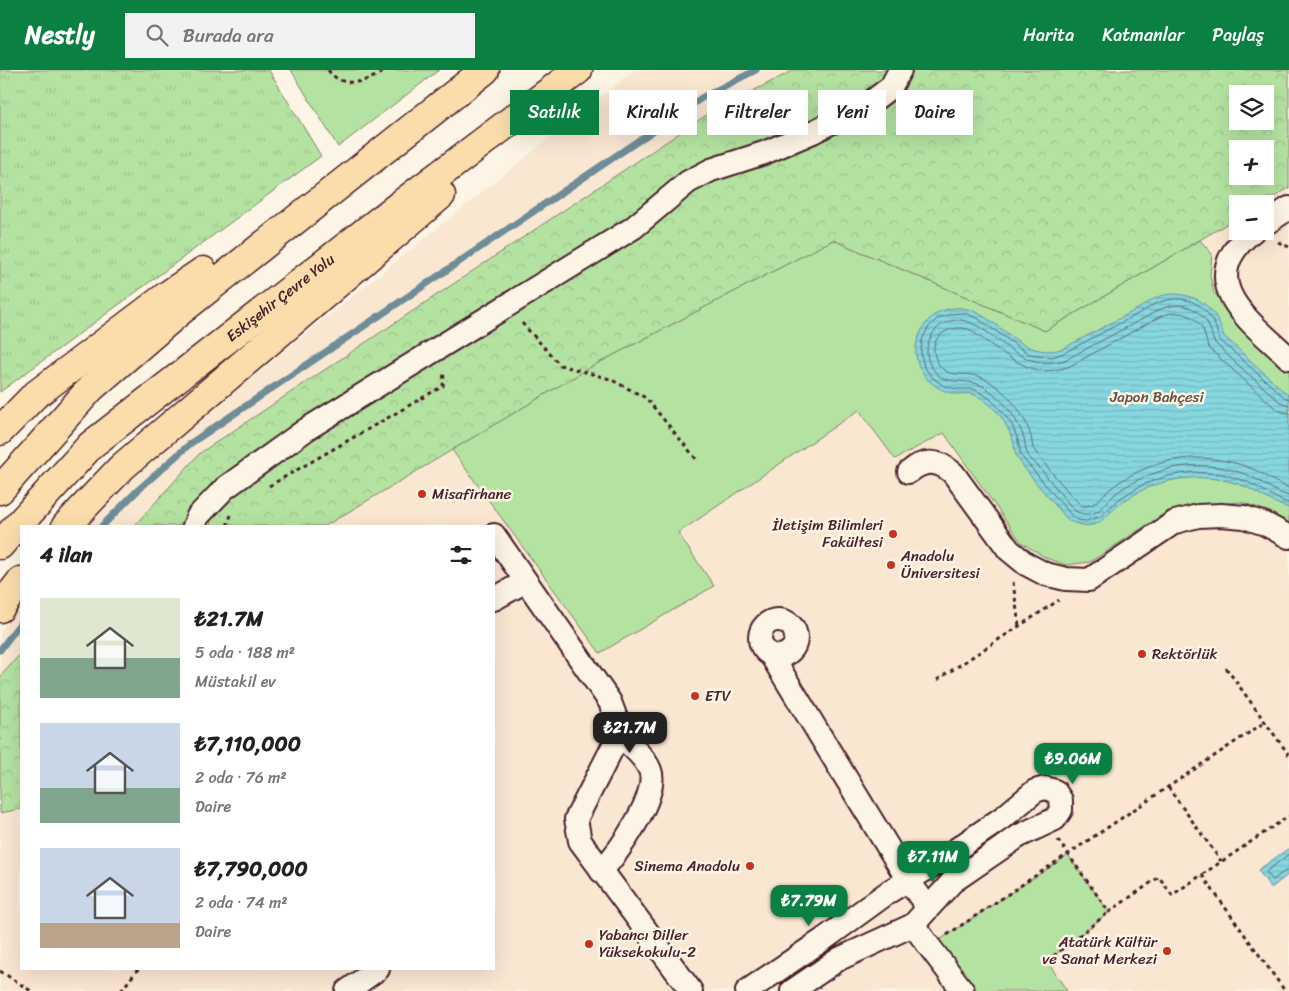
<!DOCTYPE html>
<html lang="tr">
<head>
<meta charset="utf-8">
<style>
  :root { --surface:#fff; --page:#f2f2f2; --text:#222; --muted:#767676; --accent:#0b8043 }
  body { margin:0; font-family:Sriracha,sans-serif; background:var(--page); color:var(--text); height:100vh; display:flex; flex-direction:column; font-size:19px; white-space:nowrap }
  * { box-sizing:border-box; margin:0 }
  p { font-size:16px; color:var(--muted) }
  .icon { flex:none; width:28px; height:28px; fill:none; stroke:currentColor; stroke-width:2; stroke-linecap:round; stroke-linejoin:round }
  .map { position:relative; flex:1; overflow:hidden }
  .drawer { position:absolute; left:20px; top:455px; width:475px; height:445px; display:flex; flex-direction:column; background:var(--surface); border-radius:0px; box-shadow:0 5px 20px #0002 }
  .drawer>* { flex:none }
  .banner { position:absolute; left:510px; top:20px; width:475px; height:45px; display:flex; gap:10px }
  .controls { position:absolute; left:1229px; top:15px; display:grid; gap:10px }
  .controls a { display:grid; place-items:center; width:45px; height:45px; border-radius:0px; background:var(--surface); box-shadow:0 5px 20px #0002; font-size:25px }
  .price { position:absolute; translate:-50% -42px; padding:0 11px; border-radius:10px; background:var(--accent); color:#fff; font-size:16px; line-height:32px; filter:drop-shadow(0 1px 2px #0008) }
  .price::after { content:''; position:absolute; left:50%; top:30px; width:15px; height:11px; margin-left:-8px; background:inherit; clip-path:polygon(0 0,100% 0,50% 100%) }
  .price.on { background:#222; color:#fff }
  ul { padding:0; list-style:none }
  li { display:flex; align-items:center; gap:15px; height:125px; padding:0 20px }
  li span { display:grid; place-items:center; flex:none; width:140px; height:100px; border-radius:0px; color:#555 }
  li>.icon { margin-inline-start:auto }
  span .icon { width:60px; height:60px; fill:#fffc; stroke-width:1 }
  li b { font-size:21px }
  h2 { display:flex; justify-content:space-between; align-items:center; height:60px; padding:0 20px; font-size:21px }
  .tag { padding:0 18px; border-radius:0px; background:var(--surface); box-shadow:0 5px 20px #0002; font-size:18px; line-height:45px }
  .tag.on { background:var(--accent); color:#fff }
  header { display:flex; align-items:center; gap:30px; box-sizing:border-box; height:70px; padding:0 25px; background:var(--accent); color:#fff }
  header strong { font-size:24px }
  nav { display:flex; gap:28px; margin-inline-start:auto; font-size:18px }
  .search { width:350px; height:45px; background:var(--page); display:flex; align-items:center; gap:12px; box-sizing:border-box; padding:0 18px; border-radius:0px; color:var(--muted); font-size:19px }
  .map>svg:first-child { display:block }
  .built { fill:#fae7d2; fill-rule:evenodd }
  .grass { fill:url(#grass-tufts); stroke:#7f8166 }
  .forest { fill:url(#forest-crowns); stroke:#7f8166; fill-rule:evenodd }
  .park { fill:#b4e3a1; stroke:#7f8166 }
  .water { fill:url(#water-rules); stroke:#6e8d98 }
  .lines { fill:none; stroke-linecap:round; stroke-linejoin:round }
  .shore { stroke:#626973; stroke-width:1 }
  .stream { stroke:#6e8d98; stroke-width:7 }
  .minor-casing { stroke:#4a1f2b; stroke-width:26 }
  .highway-casing { stroke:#4a1f2b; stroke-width:31 }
  .path { stroke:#4a1f2b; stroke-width:3; stroke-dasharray:4 4; stroke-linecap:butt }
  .minor { stroke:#fcf5e5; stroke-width:22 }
  .highway { stroke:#fbddab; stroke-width:28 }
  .poi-dot { fill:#c8321e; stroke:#fcf5e5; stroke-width:2 }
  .labels { text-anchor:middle; stroke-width:5; stroke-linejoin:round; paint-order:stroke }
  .street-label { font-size:15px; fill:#4a1f2b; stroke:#fcf5e5 }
  .park-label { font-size:15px; fill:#645048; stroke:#fcf5e5 }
  .poi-label { font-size:15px; fill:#4a1f2b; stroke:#fcf5e5; text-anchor:start }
</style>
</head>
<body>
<header>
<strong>Nestly</strong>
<div class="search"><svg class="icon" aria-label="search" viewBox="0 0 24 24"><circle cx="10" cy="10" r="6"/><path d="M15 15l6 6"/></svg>Burada ara</div>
<nav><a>Harita</a><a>Katmanlar</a><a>Paylaş</a></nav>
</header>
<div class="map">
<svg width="1289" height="921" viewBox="0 0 1289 921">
  <defs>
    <pattern id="grass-tufts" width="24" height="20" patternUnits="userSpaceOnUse" patternTransform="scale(1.25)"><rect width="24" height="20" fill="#b4e3a1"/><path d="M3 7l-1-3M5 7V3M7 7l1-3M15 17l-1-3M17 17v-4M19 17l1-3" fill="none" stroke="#9cc28b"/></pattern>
    <pattern id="forest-crowns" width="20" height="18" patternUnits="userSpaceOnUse" patternTransform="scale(1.25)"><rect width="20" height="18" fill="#b4e3a1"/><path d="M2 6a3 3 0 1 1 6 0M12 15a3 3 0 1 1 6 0" fill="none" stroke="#9cc28b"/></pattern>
    <pattern id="water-rules" width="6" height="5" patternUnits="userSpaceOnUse" patternTransform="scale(1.25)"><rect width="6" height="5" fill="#86d7e0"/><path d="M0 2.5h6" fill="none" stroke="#75b8c0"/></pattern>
  </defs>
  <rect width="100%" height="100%" fill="#fcf5e5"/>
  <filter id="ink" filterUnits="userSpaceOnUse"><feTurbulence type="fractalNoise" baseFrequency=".02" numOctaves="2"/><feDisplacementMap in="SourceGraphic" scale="10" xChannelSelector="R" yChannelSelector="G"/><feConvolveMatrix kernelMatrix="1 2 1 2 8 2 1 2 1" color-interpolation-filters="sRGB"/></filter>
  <g filter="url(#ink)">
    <path class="built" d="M634 0H1289V921H0V562L21 534V899H494V456H87L130 411 182 363ZM1238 24H1265V51H1238ZM1238 79H1265V106H1238ZM1238 134H1265V161H1238Z"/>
    <path class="grass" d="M0 0H269L321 86 0 322Z"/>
    <path class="forest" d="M794 0H1289V118L1262 134H1238L1237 148 1045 261 833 170 591 297 325 456H211L206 424 185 456H134L200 383 708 44ZM1238 24H1265V51H1238ZM1238 79H1265V106H1238Z
      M21 583V739L0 743V607Z"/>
    <path class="park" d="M291 0H439L338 77Z
      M833 170 1045 261 1200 170 1212 184 1210 205 1214 223 1289 300V453L1270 442 1241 432 1206 435 1168 441 1090 492 1066 495 1046 488 1021 472 944 363 895 389 859 340 678 463 714 516 600 583 452 380 591 297Z
      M1068 785 1109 842 1047 891 1067 921H963L929 877Z"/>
    <path class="water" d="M1172 224C1199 224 1217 239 1224 266L1289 326V438C1274 434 1262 425 1248 418 1224 407 1195 405 1169 411 1153 414 1135 423 1121 433 1101 449 1098 463 1069 451 1052 431 1033 411 1018 389 1014 384 1015 377 1013 371 1010 362 1005 352 999 344 993 337 981 326 972 324 967 323 961 324 956 324 933 320 914 302 916 277 918 265 924 253 934 245 943 239 957 236 967 239 1003 249 1019 290 1062 279L1143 236C1152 229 1160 225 1172 224Z
      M1289 778V804L1271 818 1258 800Z"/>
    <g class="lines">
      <path class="shore" d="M1289 329 1284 327 1220 270C1217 263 1216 255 1211 248 1194 223 1167 225 1145 240L1064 283 1052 287 1029 284 977 248 964 243 950 244 937 249 928 258 922 270 921 284 924 297 933 308 944 316 957 319H974L989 328 1001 340 1012 355 1018 370 1021 386 1072 446 1078 450 1086 451 1100 447 1119 429 1142 415 1167 406 1194 402 1222 404 1248 412 1282 431 1289 433
        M1289 335 1280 332C1259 313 1237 295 1217 275 1211 269 1212 261 1208 254 1193 229 1169 232 1148 246L1067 289C1012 309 985 237 947 252 931 258 921 280 931 296 943 316 957 309 974 313 981 314 989 320 994 324 1008 336 1018 351 1024 368 1025 372 1025 378 1027 383 1029 388 1035 393 1039 397 1051 412 1063 427 1075 441 1081 444 1087 445 1094 443 1102 440 1107 431 1114 425 1128 413 1147 405 1165 400 1192 392 1226 395 1252 407 1264 413 1276 423 1289 426
        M1289 343 1282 342 1275 338 1211 280C1206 274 1206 269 1204 262 1197 244 1177 239 1161 246L1070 296C1041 307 1024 297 1000 281 990 274 980 268 971 260 950 252 925 268 937 291 945 309 963 302 978 306 990 310 1003 321 1011 330 1020 340 1028 354 1031 367 1032 370 1032 374 1033 378 1036 384 1075 431 1082 436 1095 438 1101 426 1110 419 1132 401 1166 388 1195 388 1215 388 1237 392 1255 400 1267 406 1277 414 1289 418
        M1289 784 1266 802 1273 810 1285 801H1289"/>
      <path class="stream" d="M102 456 138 420 191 373 703 27 756 0
        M0 580 21 552"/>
      <g class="minor-casing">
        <path id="minor" d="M1265 154 1289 138
          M1253 161C1191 212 1250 251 1289 288
          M909 402C924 389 938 390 953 403L1009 480 1026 494 1045 504 1066 509 1089 510 1175 452 1198 446 1221 445 1244 447 1265 454 1289 467
          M194 456 198 446 225 418 307 359 633 158 688 112 711 100 764 83 813 62 871 32 891 17 900 0
          M494 465 610 632 616 648 619 665 576 749 580 771 691 921
          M494 529 526 511
          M760 568a18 18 0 1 1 36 0a18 18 0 1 1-36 0Z
          M771 585 908 810 928 838
          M601 801C618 783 660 725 650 700 644 686 630 675 619 665
          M913 855 963 921
          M347 921 378 899
          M747 921 824 869 890 821 938 792 1005 746 1035 721 1045 718 1055 721 1061 730V740L1055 749 1019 766 952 812 913 855 839 889 792 921"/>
      </g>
      <g class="highway-casing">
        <g id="highway">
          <path d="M0 361 34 326 169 224 203 201"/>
          <path d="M0 420 91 318 179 242 485 0"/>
          <path d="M66 456 122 397 441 125"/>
          <path id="s1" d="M0 475 91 375 393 140 578 0"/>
          <path d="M0 538 21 511"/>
        </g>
      </g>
      <path class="path" d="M328 0C343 21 369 11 387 0
        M1278 172 1289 177
        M522 253 560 295 610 309 646 328 697 390
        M269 416 443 316 444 301
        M227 456 231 445
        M1013 512 1019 556
        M1226 598 1289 685
        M937 610 1059 530
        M1168 717 1221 791
        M1058 770 1109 842 1159 807 1172 825 1289 746
        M1202 805 1285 921
        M947 865 1265 652
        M1047 891 1109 842
        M0 901 31 921
        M121 921 138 899"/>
      <use href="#minor" class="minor"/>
      <use href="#highway" class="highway"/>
    </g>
  </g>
  <g class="poi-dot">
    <circle cx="422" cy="424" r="5"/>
    <circle cx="893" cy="464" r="5"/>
    <circle cx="891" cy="495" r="5"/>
    <circle cx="1142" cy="584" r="5"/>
    <circle cx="695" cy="626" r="5"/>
    <circle cx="750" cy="796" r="5"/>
    <circle cx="589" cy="874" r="5"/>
    <circle cx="1167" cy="881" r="5"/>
  </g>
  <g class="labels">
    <g class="street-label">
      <text dy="5" stroke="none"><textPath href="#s1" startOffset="375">Eskişehir Çevre Yolu</textPath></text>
    </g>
    <g class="park-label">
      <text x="1157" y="332">Japon Bahçesi</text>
    </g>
    <g class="poi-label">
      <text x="432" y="429">Misafirhane</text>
      <text x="883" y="460" text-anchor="end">İletişim Bilimleri<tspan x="883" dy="17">Fakültesi</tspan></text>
      <text x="901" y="491">Anadolu<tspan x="901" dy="17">Üniversitesi</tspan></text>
      <text x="1152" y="589">Rektörlük</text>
      <text x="705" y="631">ETV</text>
      <text x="740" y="801" text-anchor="end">Sinema Anadolu</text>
      <text x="599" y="870">Yabancı Diller<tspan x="599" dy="17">Yüksekokulu-2</tspan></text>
      <text x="1157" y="877" text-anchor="end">Atatürk Kültür<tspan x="1157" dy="17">ve Sanat Merkezi</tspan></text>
    </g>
  </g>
</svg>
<div class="controls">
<a><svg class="icon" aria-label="layers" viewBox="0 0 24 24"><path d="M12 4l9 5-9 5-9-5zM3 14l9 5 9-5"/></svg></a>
<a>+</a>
<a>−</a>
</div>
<b class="price on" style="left:630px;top:684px">₺21.7M</b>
<b class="price" style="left:1073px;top:715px">₺9.06M</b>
<b class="price" style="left:933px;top:813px">₺7.11M</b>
<b class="price" style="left:809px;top:857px">₺7.79M</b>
<div class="banner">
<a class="tag on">Satılık</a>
<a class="tag">Kiralık</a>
<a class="tag">Filtreler</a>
<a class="tag">Yeni</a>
<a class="tag">Daire</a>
</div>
<section class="drawer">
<h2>4 ilan<svg class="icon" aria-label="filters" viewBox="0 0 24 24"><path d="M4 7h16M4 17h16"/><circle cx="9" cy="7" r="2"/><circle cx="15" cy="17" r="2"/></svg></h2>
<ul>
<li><span style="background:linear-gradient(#dfe7d0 60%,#7fa58c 0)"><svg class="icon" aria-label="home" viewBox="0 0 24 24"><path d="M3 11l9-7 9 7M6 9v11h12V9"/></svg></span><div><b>₺21.7M</b><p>5 oda · 188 m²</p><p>Müstakil ev</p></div></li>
<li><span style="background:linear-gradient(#c9d6e8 65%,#7fa58c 0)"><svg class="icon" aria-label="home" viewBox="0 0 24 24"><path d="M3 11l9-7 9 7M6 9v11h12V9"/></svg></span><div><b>₺7,110,000</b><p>2 oda · 76 m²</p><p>Daire</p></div></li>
<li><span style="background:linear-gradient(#c9d6e8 75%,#b9a48a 0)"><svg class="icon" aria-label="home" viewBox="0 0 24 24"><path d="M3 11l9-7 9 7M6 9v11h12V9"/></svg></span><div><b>₺7,790,000</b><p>2 oda · 74 m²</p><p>Daire</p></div></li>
</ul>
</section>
</div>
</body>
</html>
